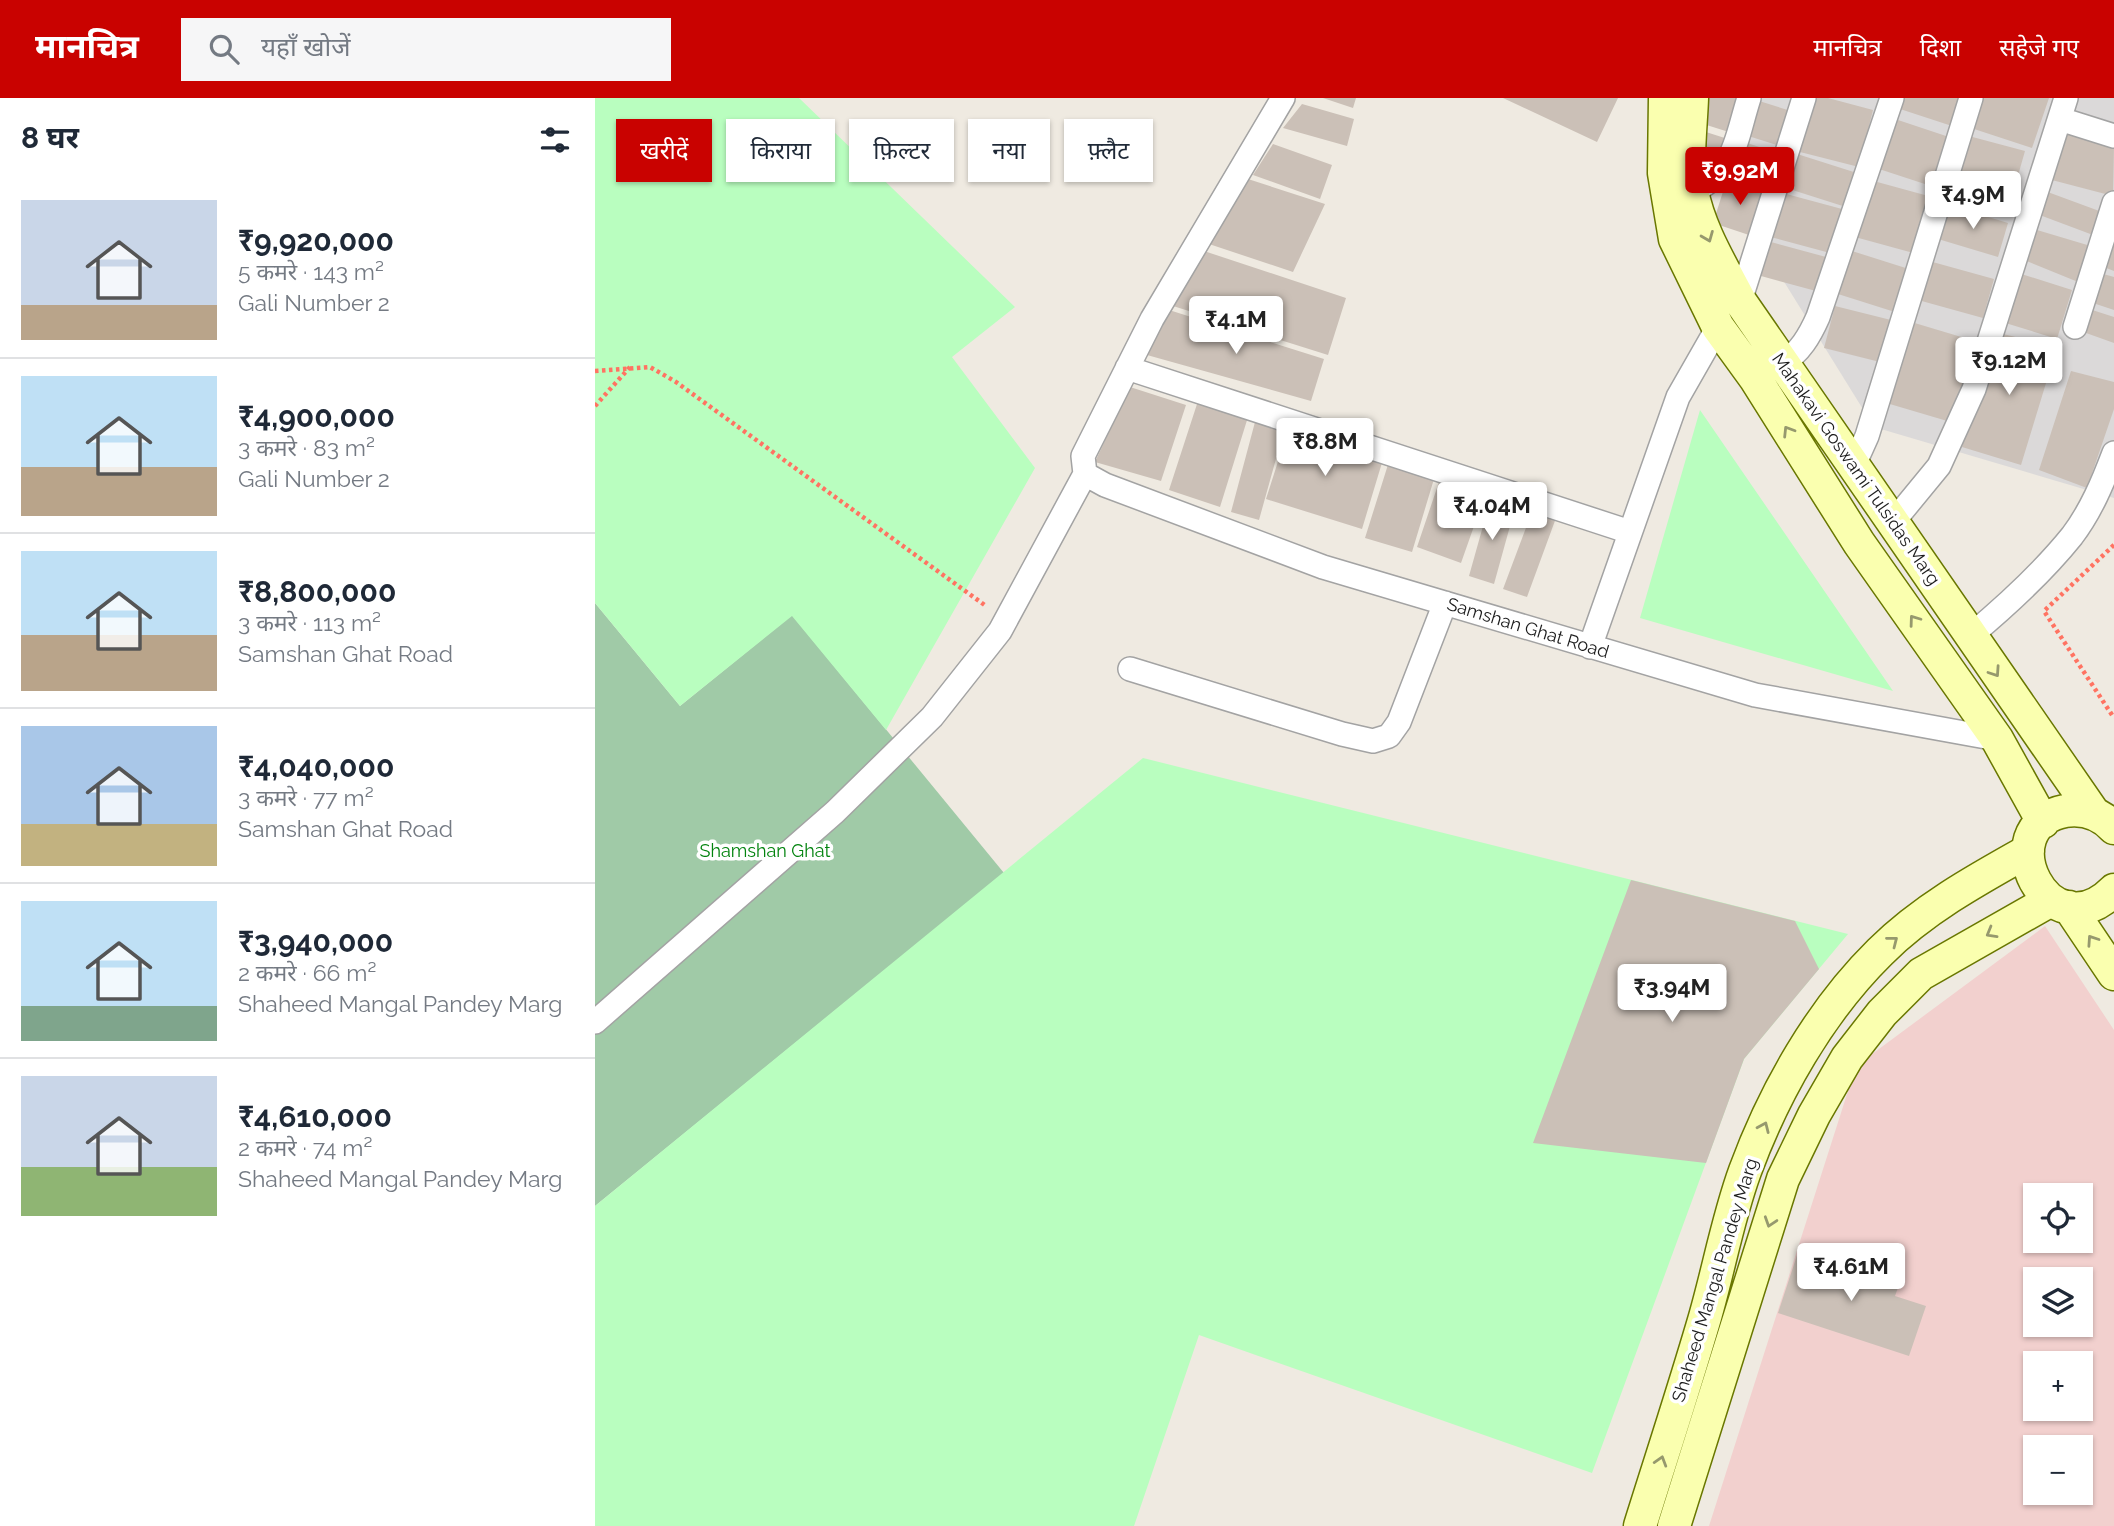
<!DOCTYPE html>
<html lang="hi">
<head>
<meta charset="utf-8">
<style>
  :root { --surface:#fff; --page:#f6f6f7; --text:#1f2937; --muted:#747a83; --line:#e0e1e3; --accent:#c90200 }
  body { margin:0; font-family:Raleway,"Noto Sans Devanagari",sans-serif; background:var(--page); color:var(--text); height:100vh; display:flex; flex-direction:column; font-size:26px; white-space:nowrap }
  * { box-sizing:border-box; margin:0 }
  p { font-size:23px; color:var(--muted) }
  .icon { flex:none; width:38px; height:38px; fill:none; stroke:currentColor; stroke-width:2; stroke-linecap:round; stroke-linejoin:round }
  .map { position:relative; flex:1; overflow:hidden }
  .details { display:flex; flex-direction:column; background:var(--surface); width:595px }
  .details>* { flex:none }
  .hud { position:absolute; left:21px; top:21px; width:665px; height:63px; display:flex; gap:14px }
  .controls { position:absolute; left:1428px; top:1085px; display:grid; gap:14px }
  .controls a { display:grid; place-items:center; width:70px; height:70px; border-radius:0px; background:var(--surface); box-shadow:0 2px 5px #0004; font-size:35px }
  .price { position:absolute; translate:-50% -60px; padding:0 16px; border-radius:7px; background:#fff; color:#222; font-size:23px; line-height:46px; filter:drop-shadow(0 2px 4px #0008) }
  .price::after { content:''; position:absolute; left:50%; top:42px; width:21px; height:16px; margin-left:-10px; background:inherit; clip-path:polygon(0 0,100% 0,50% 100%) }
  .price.on { background:var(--accent); color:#fff }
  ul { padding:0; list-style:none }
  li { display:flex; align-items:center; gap:21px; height:175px; padding:0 21px }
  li+li { border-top:2px solid var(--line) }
  li span { display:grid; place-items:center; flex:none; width:196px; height:140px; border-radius:0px; color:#555 }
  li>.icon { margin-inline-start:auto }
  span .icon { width:84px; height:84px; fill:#fffc; stroke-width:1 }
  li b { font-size:30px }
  h2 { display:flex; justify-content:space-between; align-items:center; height:84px; padding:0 21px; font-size:30px }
  .pill { padding:0 24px; border-radius:0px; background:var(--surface); box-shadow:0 2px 5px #0004; font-size:24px; line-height:63px }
  .pill.on { background:var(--accent); color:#fff }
  header { display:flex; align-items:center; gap:42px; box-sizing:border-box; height:98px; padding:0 35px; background:var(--accent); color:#fff }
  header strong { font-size:33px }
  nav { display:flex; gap:38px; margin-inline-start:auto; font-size:24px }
  .search { width:490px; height:63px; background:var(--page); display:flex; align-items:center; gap:18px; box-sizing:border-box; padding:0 24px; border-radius:0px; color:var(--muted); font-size:26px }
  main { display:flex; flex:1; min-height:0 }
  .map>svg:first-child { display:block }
  .residential { fill:#dbd9d9 }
  .commercial { fill:#f2d0ce; fill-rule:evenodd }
  .cemetery { fill:#a0caa7 }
  .park { fill:#b9febf }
  .building { fill:#cbc0b7 }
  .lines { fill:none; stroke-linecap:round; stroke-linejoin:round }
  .street-casing { stroke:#a3a3a3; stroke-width:26 }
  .secondary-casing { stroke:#697700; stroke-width:35 }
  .path { stroke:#ff7362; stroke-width:4.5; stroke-dasharray:3.5 3.5; stroke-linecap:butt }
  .street { stroke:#fff; stroke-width:23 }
  .secondary { stroke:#faffaf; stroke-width:32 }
  .oneway { stroke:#96996d }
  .labels { text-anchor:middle; stroke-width:7; stroke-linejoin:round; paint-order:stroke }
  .street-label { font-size:18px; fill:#1c1c1c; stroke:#fff }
  .park-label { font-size:18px; fill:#02830e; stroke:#fff }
</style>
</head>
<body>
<header>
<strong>मानचित्र</strong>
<div class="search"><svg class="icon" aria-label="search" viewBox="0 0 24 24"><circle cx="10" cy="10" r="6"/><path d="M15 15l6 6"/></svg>यहाँ खोजें</div>
<nav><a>मानचित्र</a><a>दिशा</a><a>सहेजे गए</a></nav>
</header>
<main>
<section class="details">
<h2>8 घर<svg class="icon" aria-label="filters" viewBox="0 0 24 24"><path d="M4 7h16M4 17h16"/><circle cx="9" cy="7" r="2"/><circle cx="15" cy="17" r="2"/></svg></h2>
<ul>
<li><span style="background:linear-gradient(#c9d6e8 75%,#b9a48a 0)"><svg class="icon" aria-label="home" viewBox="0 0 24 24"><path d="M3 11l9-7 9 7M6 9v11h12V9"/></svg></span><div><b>₹9,920,000</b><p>5 कमरे · 143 m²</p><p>Gali Number 2</p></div></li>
<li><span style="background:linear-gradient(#bfe0f5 65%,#b9a48a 0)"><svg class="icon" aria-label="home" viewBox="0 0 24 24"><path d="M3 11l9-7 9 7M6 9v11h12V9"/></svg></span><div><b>₹4,900,000</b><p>3 कमरे · 83 m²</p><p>Gali Number 2</p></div></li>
<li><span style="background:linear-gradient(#bfe0f5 60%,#b9a48a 0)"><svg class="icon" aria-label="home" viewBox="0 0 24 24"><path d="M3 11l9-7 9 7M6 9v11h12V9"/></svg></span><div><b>₹8,800,000</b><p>3 कमरे · 113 m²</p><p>Samshan Ghat Road</p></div></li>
<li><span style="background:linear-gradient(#a9c7e8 70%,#c2b280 0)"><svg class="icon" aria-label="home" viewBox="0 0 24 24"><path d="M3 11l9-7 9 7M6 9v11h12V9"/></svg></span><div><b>₹4,040,000</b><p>3 कमरे · 77 m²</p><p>Samshan Ghat Road</p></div></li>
<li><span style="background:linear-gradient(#bfe0f5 75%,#7fa58c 0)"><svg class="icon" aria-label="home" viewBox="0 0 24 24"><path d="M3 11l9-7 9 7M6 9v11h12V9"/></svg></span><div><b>₹3,940,000</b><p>2 कमरे · 66 m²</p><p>Shaheed Mangal Pandey Marg</p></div></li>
<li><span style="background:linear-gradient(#c9d6e8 65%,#8fb573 0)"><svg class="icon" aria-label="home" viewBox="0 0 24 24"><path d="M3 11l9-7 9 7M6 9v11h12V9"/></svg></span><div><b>₹4,610,000</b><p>2 कमरे · 74 m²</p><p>Shaheed Mangal Pandey Marg</p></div></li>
</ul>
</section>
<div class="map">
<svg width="1519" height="1428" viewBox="0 0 1519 1428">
  <rect width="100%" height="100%" fill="#efeae1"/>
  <path class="residential" d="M1139 0H1519V400L1279 329 1136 98Z"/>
  <path class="commercial" d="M1450 828 1519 932V1428H1114L1261 968ZM1440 1097H1486V1143H1440ZM1440 1181H1486V1227H1440ZM1440 1265H1486V1311H1440ZM1440 1349H1486V1395H1440Z"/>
  <path class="cemetery" d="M0 505 85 608 197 517 409 775 0 1108Z"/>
  <path class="park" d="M0 0H204L420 209 357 259 440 370 291 632 197 518 85 608 0 505Z
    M1105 312 1298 593 1045 520Z
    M548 660 1253 836 1149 961 997 1375 604 1237 539 1428H0V1108Z"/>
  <path class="building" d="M728 0H761L758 10Z
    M908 0H1023L1002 44Z
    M1110 0H1149L1137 35 1102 24Z
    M1218 0H1233L1278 12 1264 69 1205 54Z
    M1308 0H1367L1360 29 1305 11Z
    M1382 0H1454L1437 50 1373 29Z
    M1161 2 1199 14 1188 49 1150 37Z
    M707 6 759 21 752 48 688 30Z
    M1297 20 1357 40 1342 90 1281 70Z
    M1466 32 1519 46 1518 98 1453 81Z
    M1111 34 1136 42 1127 73 1101 65Z
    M1370 37 1430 53 1418 95 1358 79Z
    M1146 43 1186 56 1175 89 1135 77Z
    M678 46 737 67 725 101 658 77Z
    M1199 55 1265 76 1254 110 1188 89Z
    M653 81 730 106 698 174 614 146Z
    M1132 81 1172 93 1157 138 1118 125Z
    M1275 82 1337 99 1322 156 1260 139Z
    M1450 93 1507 114 1498 137 1442 116Z
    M1184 94 1247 111 1235 155 1172 138Z
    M1354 107 1413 125 1403 159 1343 141Z
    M1435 130 1499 149 1488 186 1429 162Z
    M1519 140V173L1506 168Z
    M1176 144 1231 159 1221 193 1166 178Z
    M609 153 751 200 733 257 578 208Z
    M1257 153 1317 172 1303 215 1243 196Z
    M1334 163 1399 181 1388 220 1323 202Z
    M1420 174 1477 192 1462 241 1404 223Z
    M1505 175 1519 179V212L1495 204Z
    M1240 208 1300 223 1289 265 1229 250Z
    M1488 209 1519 219V245L1480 231Z
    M574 212 729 261 716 303 552 257Z
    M1313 223 1383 244 1359 325 1288 304Z
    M1400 234 1462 249 1426 367 1367 349Z
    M1476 273 1519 284V311L1492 390 1444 372Z
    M535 289 591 307 566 383 500 364Z
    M603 303 653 319 625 409 574 392Z
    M660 324 689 332 664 422 636 414Z
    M694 329 789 358 767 431 671 401Z
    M796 357 842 371 817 454 770 440Z
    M845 381 890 397 866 465 822 449Z
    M895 403 920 410 899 486 874 478Z
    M938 411 961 420 932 499 908 491Z
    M1036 782 1200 823 1224 871 1149 961 1111 1065 938 1045Z
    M1204 1151 1305 1184 1300 1198 1331 1208 1314 1258 1183 1215Z"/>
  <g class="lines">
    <g class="street-casing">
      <path id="street" d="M688 0 557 221 488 358 490 376 510 387 728 469 1160 597 1402 641
        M1465 21 1519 38
        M1097 94C1141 72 1140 44 1154 0
        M1145 203 1209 0
        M1480 229 1519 105
        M1187 265C1205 255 1215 237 1223 219L1297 0
        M532 270 1035 434
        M1259 367 1272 338 1376 0
        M1298 424 1344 368 1379 291 1471 0
        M1375 538C1411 508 1448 474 1477 438 1496 413 1508 384 1519 355
        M995 549 1083 299 1123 229
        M535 571 747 636 778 643 794 638 804 624 850 505
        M0 924 240 714 337 619 405 533 490 376"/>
    </g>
    <g class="secondary-casing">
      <path id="secondary" d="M1070 0 1069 75 1080 141 1123 229 1160 280 1264 445 1402 641 1448 724
        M1097 0C1096 30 1091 63 1097 93 1104 131 1127 168 1145 203L1498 714
        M1519 730C1506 716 1490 710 1470 713 1391 728 1453 858 1519 792
        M1474 809 1519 876
        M1045 1428C1066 1361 1088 1294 1108 1226 1123 1176 1132 1122 1150 1073 1179 994 1225 913 1285 854 1327 812 1381 782 1433 753
        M1079 1428 1188 1081 1219 1017 1252 960 1287 915 1326 876 1456 802"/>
    </g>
    <path class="path" d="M0 273 55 269 81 284 391 508
      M0 308 35 269
      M1519 447 1449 513 1519 620"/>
    <use href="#street" class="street"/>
    <use href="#secondary" class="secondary"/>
  </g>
  <defs><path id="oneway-chevron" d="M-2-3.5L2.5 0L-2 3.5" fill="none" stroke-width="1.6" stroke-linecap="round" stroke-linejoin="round" transform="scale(1.75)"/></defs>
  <g class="oneway">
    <use href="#oneway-chevron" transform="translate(1113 139) rotate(68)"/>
    <use href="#oneway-chevron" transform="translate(1193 333) rotate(-122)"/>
    <use href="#oneway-chevron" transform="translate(1319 522) rotate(-126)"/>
    <use href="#oneway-chevron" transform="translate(1400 574) rotate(56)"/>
    <use href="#oneway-chevron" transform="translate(1396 835) rotate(150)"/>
    <use href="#oneway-chevron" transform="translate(1497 842) rotate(-124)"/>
    <use href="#oneway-chevron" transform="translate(1298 843) rotate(-38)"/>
    <use href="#oneway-chevron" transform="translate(1169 1029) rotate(-66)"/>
    <use href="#oneway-chevron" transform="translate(1175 1124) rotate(108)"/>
    <use href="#oneway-chevron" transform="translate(1066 1363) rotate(-73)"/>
  </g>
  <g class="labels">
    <g class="street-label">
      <text transform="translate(1261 371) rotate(55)" y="6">Mahakavi Goswami Tulsidas Marg</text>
      <text transform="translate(933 530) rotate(17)" y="6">Samshan Ghat Road</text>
      <text transform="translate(1120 1182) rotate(-73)" y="6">Shaheed Mangal Pandey Marg</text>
    </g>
    <g class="park-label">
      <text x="170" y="759">Shamshan Ghat</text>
    </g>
  </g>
</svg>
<div class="controls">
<a><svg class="icon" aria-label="locate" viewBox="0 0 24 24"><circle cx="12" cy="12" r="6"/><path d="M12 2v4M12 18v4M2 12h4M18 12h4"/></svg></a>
<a><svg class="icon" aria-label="layers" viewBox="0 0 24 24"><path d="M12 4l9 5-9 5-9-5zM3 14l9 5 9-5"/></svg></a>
<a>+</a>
<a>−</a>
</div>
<b class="price on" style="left:1145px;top:109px">₹9.92M</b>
<b class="price" style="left:1378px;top:133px">₹4.9M</b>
<b class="price" style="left:641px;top:258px">₹4.1M</b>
<b class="price" style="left:1414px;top:299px">₹9.12M</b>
<b class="price" style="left:730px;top:380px">₹8.8M</b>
<b class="price" style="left:897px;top:444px">₹4.04M</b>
<b class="price" style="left:1077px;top:926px">₹3.94M</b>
<b class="price" style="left:1256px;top:1205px">₹4.61M</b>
<div class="hud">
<a class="pill on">खरीदें</a>
<a class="pill">किराया</a>
<a class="pill">फ़िल्टर</a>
<a class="pill">नया</a>
<a class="pill">फ़्लैट</a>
</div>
</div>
</main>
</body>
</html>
